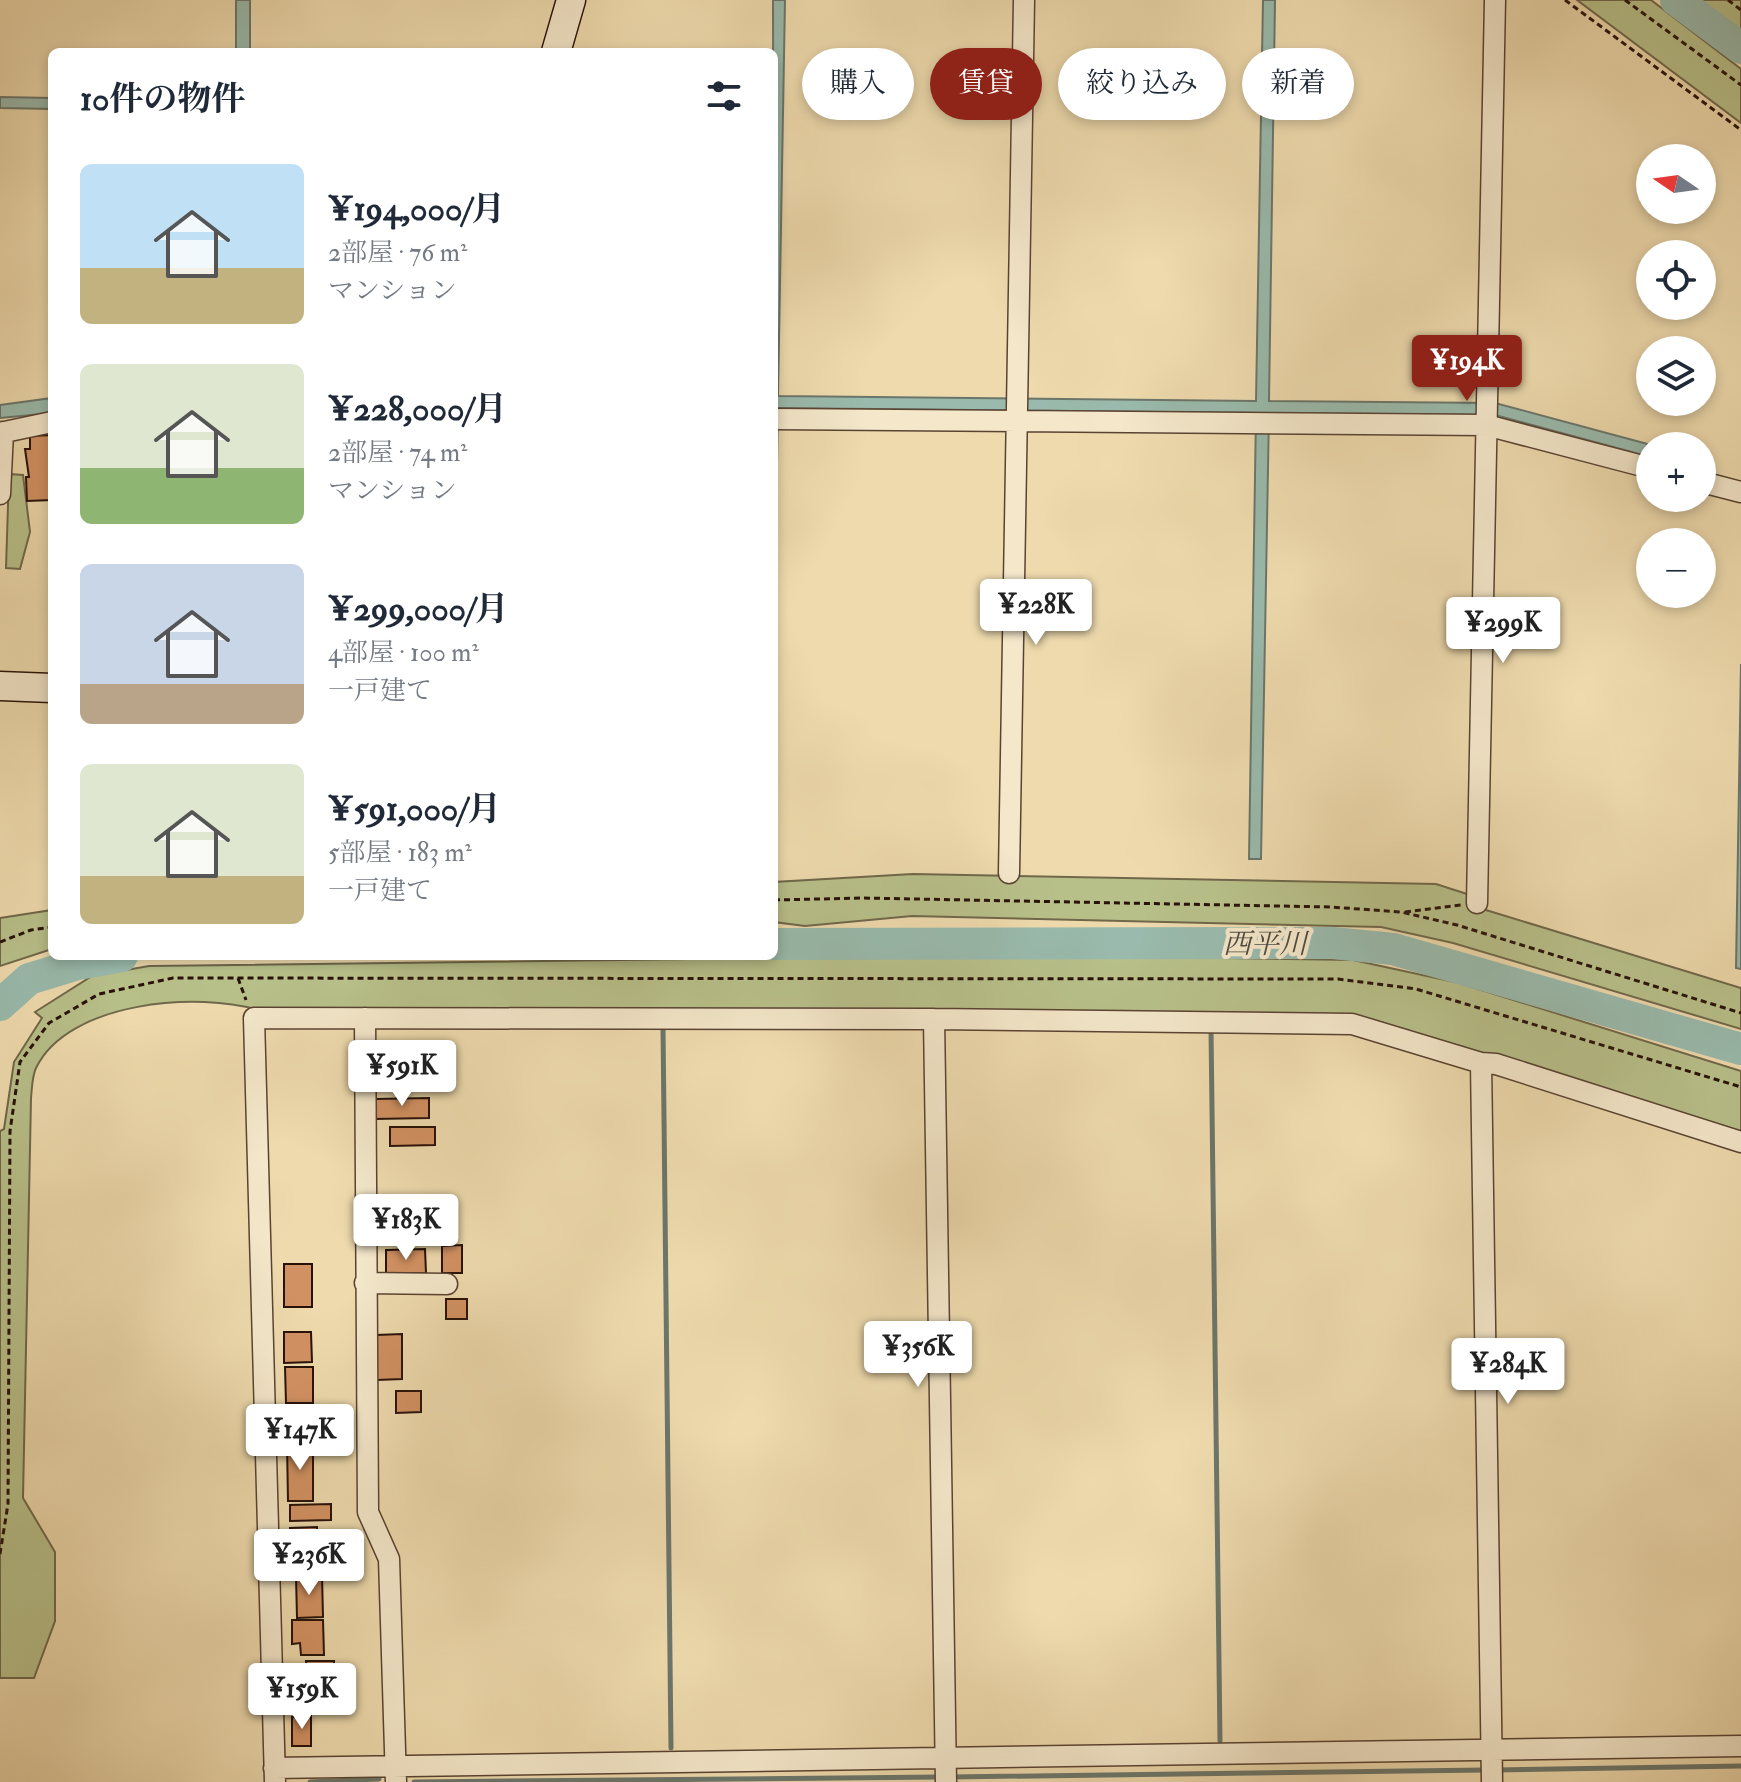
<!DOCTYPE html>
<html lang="ja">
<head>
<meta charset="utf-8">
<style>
  :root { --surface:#fff; --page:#f6f6f7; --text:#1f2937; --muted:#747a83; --accent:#8f2418 }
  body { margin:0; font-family:"IM FELL Double Pica","Noto Serif JP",serif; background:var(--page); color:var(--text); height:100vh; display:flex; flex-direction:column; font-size:30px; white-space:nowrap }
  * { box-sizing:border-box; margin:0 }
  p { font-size:26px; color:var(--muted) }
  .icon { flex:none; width:44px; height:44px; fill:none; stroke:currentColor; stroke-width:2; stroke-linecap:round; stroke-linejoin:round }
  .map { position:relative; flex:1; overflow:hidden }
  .side { position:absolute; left:48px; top:48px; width:730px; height:912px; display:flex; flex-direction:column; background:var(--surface); border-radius:12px; box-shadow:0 4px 12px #0003 }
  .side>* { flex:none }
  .hud { position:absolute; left:802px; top:48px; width:760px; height:72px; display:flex; gap:16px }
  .needle { width:52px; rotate:283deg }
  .tools { position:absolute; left:1636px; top:144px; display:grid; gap:16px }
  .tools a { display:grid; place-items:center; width:80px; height:80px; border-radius:50%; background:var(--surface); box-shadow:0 4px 12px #0003; font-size:40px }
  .price { position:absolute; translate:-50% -68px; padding:0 18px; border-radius:8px; background:#fff; color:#222; font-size:26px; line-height:52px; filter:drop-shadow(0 2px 4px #0008) }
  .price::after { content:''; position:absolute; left:50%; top:48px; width:24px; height:18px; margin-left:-12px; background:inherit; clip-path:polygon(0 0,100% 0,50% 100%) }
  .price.active { background:var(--accent); color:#fff }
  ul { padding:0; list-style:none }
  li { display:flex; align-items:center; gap:24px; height:200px; padding:0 32px }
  li span { display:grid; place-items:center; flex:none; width:224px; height:160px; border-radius:12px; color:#555 }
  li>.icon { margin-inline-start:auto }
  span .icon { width:96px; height:96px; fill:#fffc; stroke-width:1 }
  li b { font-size:34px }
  h2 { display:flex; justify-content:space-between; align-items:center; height:96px; padding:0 32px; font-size:34px }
  .chip { padding:0 28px; border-radius:36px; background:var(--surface); box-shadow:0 4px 12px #0003; font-size:28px; line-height:72px }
  .chip.active { background:var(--accent); color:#fff }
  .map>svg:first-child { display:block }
  .green { fill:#b8c08a; stroke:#70684a; stroke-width:2 }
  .water { fill:#99baac; stroke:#6b766b; stroke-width:2 }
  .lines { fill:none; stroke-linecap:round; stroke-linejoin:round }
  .shore { stroke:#60665a; stroke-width:2 }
  .stream { stroke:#6b766b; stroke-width:5 }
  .river { stroke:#99baac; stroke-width:32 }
  .building { fill:#d29162; stroke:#271109; stroke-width:2 }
  .minor-casing { stroke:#594332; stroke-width:23 }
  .secondary-casing { stroke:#271109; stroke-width:31 }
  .path { stroke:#271109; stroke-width:3; stroke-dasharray:6 4; stroke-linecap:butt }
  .minor { stroke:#f4e7ca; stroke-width:20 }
  .secondary { stroke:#f4e7ca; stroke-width:28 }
  .labels { text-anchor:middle; stroke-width:8; stroke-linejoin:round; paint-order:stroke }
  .water-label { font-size:28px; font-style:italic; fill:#4f4c42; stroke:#f4e7ca }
</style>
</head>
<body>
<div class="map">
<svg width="1741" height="1782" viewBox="0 0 1741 1782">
  <rect width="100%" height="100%" fill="#eedaad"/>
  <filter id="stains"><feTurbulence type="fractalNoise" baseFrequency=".0025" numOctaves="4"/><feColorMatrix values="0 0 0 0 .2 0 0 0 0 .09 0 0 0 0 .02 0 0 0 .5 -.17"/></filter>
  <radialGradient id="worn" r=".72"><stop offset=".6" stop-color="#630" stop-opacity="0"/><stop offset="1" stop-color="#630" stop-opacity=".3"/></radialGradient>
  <path class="green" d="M1577 0H1651L1741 69V123Z
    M1700 0H1741V30Z
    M9 474 23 475 30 532 20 569 6 568Z
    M913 874 1436 884 1470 895 1486 910 1741 988V1029L1453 943 1381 927 912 916 805 926 774 922V882Z
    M52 910V949L0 966V918Z
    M1008 955 1353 960 1459 983 1741 1071V1131L1367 1018 261 1011C200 991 68 1001 36 1068 32 1076 32 1089 31 1098L23 1498 55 1552V1621L34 1678H0V1131L4 1129 14 1062 42 1018 35 1012 92 976 149 966Z"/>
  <path class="water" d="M236 0H250V52H236Z
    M773 0H785L778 396 1256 401 1263 0H1275L1269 401 1495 403 1655 446H1650V457L1495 415 1269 413 1261 859H1249L1256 413 778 408 774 626Z
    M0 97 52 98V109L0 108Z
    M52 398V413L0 418V405Z
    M1741 664V969L1736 968Z"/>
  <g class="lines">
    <path class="shore" d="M774 61V158"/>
    <path class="stream" d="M663 1028 671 1748
      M1211 1030 1220 1741
      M1495 1770 1741 1766
      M951 1777 1485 1770
      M310 1782 379 1779
      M414 1782 941 1777"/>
    <path class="river" d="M1676 0 1741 48
      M774 944 1333 943 1393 949 1741 1049
      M0 1005 29 979 78 964 122 956"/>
  </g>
  <path class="building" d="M52 435V500L27 501 26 477H29L25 449H30V436Z
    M429 1098V1118L374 1119V1099Z
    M390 1127H435V1145L390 1146Z
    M462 1245V1273H442V1246Z
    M425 1249 426 1273 386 1274V1250Z
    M284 1264H312V1307H284Z
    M446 1299H467V1319H446Z
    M284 1332H311L312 1362 284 1363Z
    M402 1334V1379L377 1380 376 1335Z
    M285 1367H313V1403H286Z
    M396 1391H421V1412L396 1413Z
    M287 1444H313V1501H288Z
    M331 1504V1520L290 1521V1505Z
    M317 1527 318 1572 290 1573V1528Z
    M296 1576H322L323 1617 297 1618Z
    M292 1620H323L324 1655H301L300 1643 292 1644Z
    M306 1661H334V1698L307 1699Z
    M311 1716V1746H292V1717Z"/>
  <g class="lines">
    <g class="minor-casing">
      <path id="minor" d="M774 419 1486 425 1650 468
        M0 433 52 422
        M1702 482 1741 492
        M0 494 3 432
        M1009 873 1024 0
        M1477 903 1495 0
        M365 1018 368 1512 389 1559 396 1782
        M934 1019 946 1782
        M1481 1063 1492 1782
        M365 1283 447 1284
        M274 1768 1741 1746
        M275 1782 254 1018 934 1019 1352 1024 1481 1063 1496 1064 1741 1142"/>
    </g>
    <g class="secondary-casing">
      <path id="secondary" d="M556 52 571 0
        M0 686 52 688"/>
    </g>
    <path class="path" d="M1565 0 1741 130
      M1625 0 1741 85
      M1728 0 1741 10
      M774 900 863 898 1331 907 1401 912 1457 925 1741 1013
      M1405 912 1461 905
      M0 942 31 930 52 927
      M238 978 246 1000
      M0 1554 8 1504 10 1131 20 1062 49 1023 99 994 173 978 1338 979 1416 989 1741 1087"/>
    <use href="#minor" class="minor"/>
    <use href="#secondary" class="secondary"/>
  </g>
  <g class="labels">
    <g class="water-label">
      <text x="1265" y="953">西平川</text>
    </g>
  </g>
  <rect width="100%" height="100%" filter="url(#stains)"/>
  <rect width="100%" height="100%" fill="url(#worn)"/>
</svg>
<div class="tools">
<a><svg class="needle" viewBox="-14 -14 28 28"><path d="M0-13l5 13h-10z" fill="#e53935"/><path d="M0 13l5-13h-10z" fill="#747a83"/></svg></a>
<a><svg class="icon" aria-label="locate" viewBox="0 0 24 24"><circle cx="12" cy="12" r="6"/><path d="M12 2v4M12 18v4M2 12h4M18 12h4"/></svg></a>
<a><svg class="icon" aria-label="layers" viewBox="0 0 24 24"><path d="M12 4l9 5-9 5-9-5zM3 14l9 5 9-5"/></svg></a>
<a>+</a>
<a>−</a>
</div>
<b class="price active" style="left:1467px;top:403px">¥194K</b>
<b class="price" style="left:1036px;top:647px">¥228K</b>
<b class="price" style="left:1503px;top:665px">¥299K</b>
<b class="price" style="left:402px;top:1108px">¥591K</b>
<b class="price" style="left:406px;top:1262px">¥183K</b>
<b class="price" style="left:918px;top:1389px">¥356K</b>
<b class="price" style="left:1508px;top:1406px">¥284K</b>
<b class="price" style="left:300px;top:1472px">¥147K</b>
<b class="price" style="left:309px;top:1597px">¥236K</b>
<b class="price" style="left:302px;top:1731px">¥159K</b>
<div class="hud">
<a class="chip">購入</a>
<a class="chip active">賃貸</a>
<a class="chip">絞り込み</a>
<a class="chip">新着</a>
</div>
<section class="side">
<h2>10件の物件<svg class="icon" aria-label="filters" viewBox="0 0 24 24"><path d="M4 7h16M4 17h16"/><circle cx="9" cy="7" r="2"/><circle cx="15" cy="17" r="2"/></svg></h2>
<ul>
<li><span style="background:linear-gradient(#bfe0f5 65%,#c2b280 0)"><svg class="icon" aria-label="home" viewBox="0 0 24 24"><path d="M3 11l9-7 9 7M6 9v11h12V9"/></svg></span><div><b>¥194,000/月</b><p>2部屋 · 76 m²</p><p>マンション</p></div></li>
<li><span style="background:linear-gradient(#dfe7d0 65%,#8fb573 0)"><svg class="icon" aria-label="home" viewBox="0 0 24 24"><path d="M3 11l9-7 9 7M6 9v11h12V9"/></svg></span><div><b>¥228,000/月</b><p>2部屋 · 74 m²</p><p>マンション</p></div></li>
<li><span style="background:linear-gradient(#c9d6e8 75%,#b9a48a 0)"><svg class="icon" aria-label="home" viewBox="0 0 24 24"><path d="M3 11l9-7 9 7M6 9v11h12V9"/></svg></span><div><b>¥299,000/月</b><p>4部屋 · 100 m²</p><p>一戸建て</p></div></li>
<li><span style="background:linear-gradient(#dfe7d0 70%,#c2b280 0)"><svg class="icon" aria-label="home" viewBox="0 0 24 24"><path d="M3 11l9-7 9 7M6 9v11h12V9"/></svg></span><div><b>¥591,000/月</b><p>5部屋 · 183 m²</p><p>一戸建て</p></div></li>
</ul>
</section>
</div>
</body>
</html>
